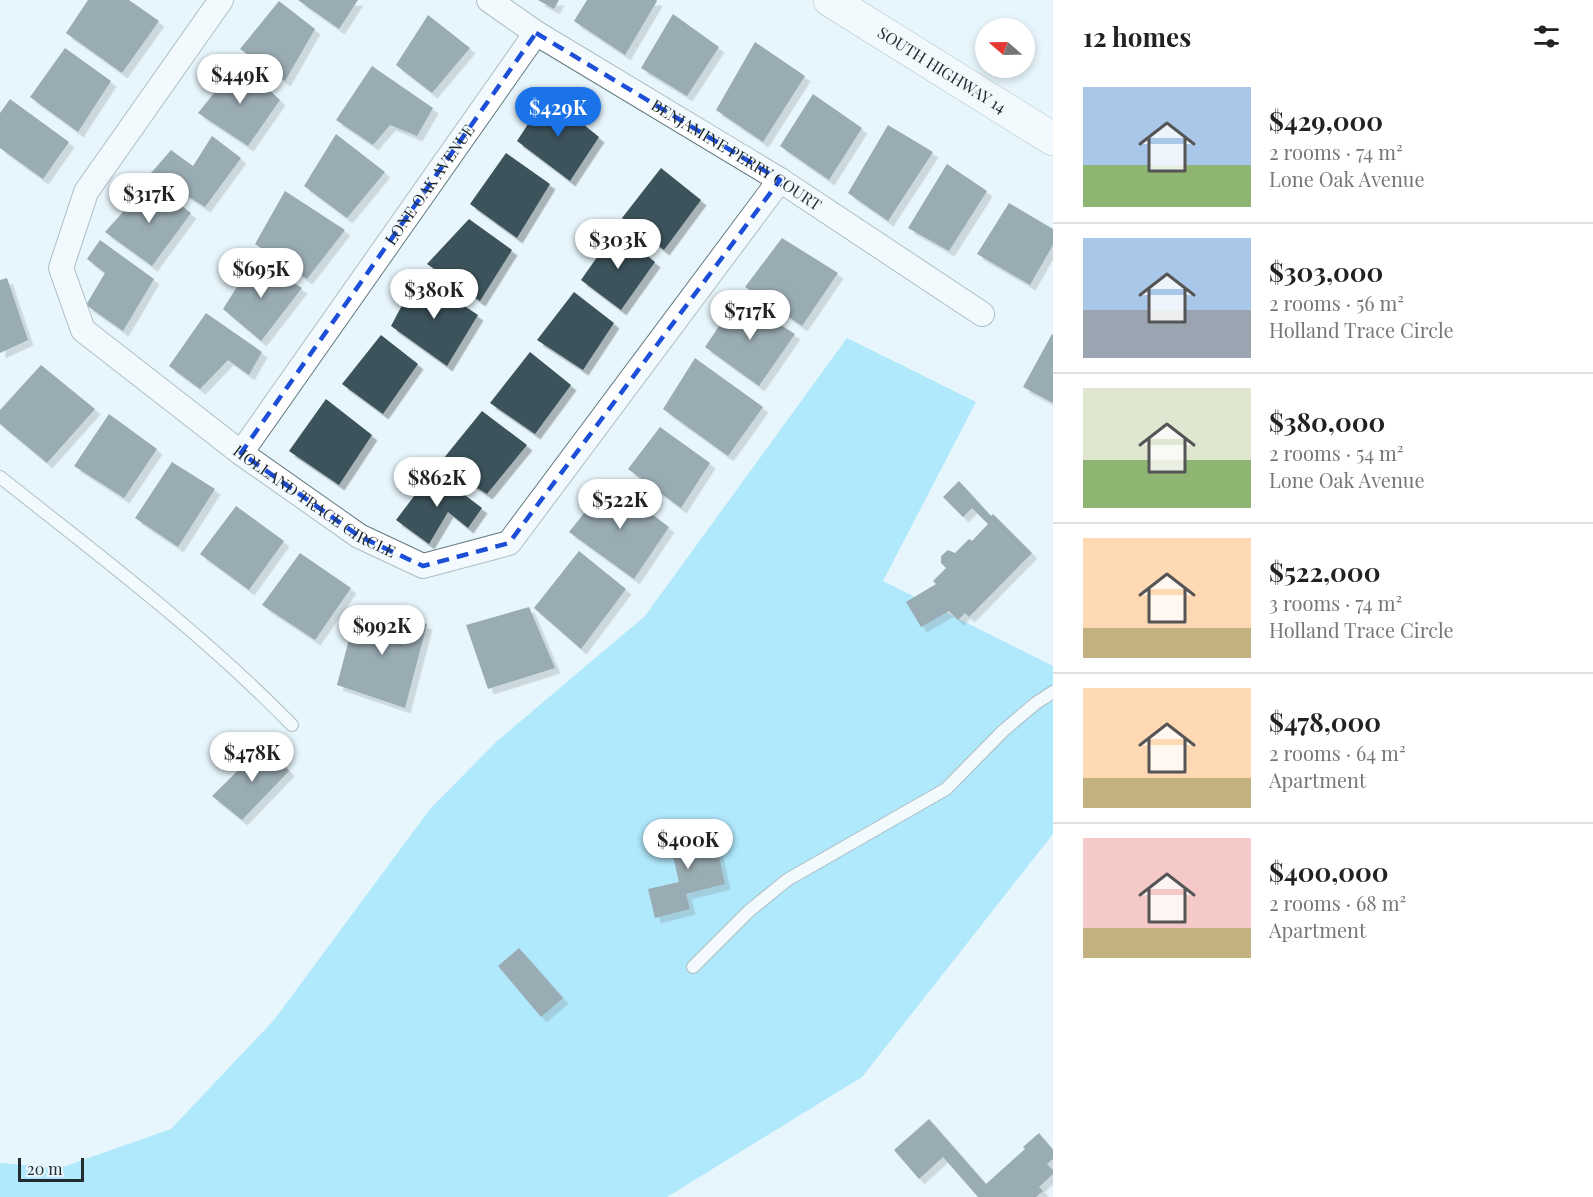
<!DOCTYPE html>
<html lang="en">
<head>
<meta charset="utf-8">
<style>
  :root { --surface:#fff; --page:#f6f6f6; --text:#222; --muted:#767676; --line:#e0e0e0; --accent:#1a73e8 }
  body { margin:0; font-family:"Playfair Display",serif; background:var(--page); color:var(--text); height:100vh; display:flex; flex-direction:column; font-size:22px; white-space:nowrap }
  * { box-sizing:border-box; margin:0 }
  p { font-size:20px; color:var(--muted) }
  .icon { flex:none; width:33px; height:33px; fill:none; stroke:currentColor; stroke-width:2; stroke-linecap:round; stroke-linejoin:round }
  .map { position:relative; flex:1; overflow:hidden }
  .details { display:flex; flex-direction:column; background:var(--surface); width:540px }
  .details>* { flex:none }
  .needle { width:39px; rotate:290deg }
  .fabs { position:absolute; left:975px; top:18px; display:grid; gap:12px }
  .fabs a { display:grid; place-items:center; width:60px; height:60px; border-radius:50%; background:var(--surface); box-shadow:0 3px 9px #0003; font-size:30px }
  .scale { position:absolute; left:18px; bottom:15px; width:66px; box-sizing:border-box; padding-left:6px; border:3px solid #222c30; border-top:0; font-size:16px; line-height:21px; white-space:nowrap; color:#222c30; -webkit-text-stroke:4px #e7f6fc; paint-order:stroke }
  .price { position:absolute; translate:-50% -51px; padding:0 14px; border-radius:21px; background:#fff; color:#222; font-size:20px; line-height:39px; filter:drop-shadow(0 2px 3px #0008) }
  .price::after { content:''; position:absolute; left:50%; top:36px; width:18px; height:14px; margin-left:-9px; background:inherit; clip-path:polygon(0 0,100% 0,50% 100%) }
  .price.selected { background:var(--accent); color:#fff }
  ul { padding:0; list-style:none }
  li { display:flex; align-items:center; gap:18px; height:150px; padding:0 30px }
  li+li { border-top:2px solid var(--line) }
  li span { display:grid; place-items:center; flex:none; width:168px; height:120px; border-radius:0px; color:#555 }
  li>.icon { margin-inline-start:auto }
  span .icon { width:72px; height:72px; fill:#fffc; stroke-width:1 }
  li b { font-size:26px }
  h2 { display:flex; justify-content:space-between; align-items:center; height:72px; padding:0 30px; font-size:26px }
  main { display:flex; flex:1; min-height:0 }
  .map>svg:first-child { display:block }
  .green { fill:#6ed7fc }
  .building { fill:#3c535b; filter:url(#shadow) }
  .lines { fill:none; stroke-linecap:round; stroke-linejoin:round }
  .lane-casing { stroke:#637a83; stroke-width:14 }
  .street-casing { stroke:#637a83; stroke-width:26 }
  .secondary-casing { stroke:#637a83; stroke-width:34 }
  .lane { stroke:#fff; stroke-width:12 }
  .street { stroke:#fff; stroke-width:24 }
  .secondary { stroke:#fff; stroke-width:33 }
  .marked { fill:none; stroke:#1d4ed8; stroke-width:4.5; stroke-dasharray:12 8; stroke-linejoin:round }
  .labels { text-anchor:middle; stroke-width:6; stroke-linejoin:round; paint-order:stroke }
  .street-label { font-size:16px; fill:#222c30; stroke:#e7f6fc }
</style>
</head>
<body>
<main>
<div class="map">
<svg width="1053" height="1197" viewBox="0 0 1053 1197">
  <defs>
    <filter id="shadow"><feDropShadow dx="5.5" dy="5.5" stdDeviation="0" flood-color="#0004"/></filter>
  </defs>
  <rect width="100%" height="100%" fill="#e7f6fc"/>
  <path class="green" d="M847 338 976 402 883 581 1053 666V834L862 1077 667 1197H0V1163L60 1168 171 1129 274 1020 430 809 496 742 645 616Z"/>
  <path class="building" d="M88 0H129L159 21 122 73 66 33Z
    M298 0H358L339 29Z
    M538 0H559L554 9Z
    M587 0H656L657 1 625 55 574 21Z
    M279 1 315 29 285 81 240 49Z
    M673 14 719 47 687 96 641 68Z
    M428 15 470 48 432 93 396 65Z
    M755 42 805 76 763 142 716 110Z
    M65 48 111 81 78 132 30 97Z
    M239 62 280 100 248 146 198 113Z
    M372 66 433 108 417 136 390 125 373 145 336 120Z
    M813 94 862 128 829 180 780 146Z
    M547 95 599 137 570 181 517 141Z
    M10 99 69 142 43 179 0 148V113Z
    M888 125 933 152 888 221 848 193Z
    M336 134 385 172 347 218 304 186Z
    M212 136 241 158 205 207 151 173 171 150 193 166Z
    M506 153 550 184 517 238 470 204Z
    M947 164 987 191 949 251 908 228Z
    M661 168 701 200 664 250 622 218Z
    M150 182 191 213 152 266 105 232Z
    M285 191 345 230 307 279 255 244Z
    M1009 203 1053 229V245L1030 285 977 254Z
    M469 219 512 250 480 301 427 264Z
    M616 230 655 262 621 310 581 280Z
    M782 238 838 273 802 326 745 287Z
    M100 240 154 279 123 331 86 305 105 273 87 259Z
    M255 258 302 288 261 341 223 309Z
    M418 275 478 315 447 366 391 326Z
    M7 278 28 340 0 353V280Z
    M574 292 614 323 583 370 537 340Z
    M738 298 795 334 759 386 705 347Z
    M206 313 262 352 249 375 228 360 200 389 169 366Z
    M1052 334 1053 335V403L1023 387Z
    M381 335 418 364 383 414 342 384Z
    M530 352 571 385 535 434 490 403Z
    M695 358 763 407 728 456 663 409Z
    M41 365 95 409 47 463 0 424V410Z
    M326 399 372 435 339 485 289 451Z
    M482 411 527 445 487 494 439 464Z
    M109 414 157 449 124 498 74 466Z
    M660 427 710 463 681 508 628 469Z
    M172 462 215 489 178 547 135 518Z
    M433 471 482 508 468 528 448 512 429 544 396 520Z
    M959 481 991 516 993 514 1032 553 969 617 965 613 958 620 949 611 921 627 906 602 936 584 933 581 946 568 941 563V556L948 550 955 553 969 539 972 541 988 524 972 508 963 517 943 497Z
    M609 482 669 527 634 579 569 532Z
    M236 506 284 541 249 590 200 554Z
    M579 551 626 589 581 649 534 608Z
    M300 553 351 588 315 640 262 605Z
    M358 605 427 624 405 708 337 685Z
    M529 607 555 668 488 689 466 625Z
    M266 743 289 771 242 820 212 796Z
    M698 823 701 837 714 834 725 884 686 894 690 909 655 918 648 889 679 882 667 831Z
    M519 948 563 998 541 1017 498 966Z
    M929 1119 986 1184 1025 1149 1023 1147 1039 1133 1053 1150V1159L1047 1164 1053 1170V1174L1039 1187 1043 1191 1036 1197H978L943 1157 919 1179 894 1150Z"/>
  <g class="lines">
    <g class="lane-casing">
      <path id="lane" d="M0 477C100 556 202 633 292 725
        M693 967 749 911 787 880 946 789 1003 731 1036 703 1053 692"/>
    </g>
    <g class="street-casing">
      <g id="street">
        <path id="s1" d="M221 0 86 192 61 268 83 330 241 453 359 536 423 566 509 543 780 180"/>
        <path id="s2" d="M489 0 536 33 780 180 982 314"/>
        <path id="s3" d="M241 453 536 33"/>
      </g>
    </g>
    <g class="secondary-casing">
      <g id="secondary">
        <path id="s4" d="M830 0 1053 139"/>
      </g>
    </g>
    <use href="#lane" class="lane"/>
    <use href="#street" class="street"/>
    <use href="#secondary" class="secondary"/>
  </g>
  <path d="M0 0H1053V1197H0ZM536 33 780 180 509 543 423 566 359 536 241 453Z" fill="#e7f6fc" fill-opacity=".55" fill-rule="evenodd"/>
  <path class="marked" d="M536 33 780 180 509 543 423 566 359 536 241 453Z"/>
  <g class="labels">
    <g class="street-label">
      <text dy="6" stroke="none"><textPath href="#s4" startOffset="132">SOUTH HIGHWAY 14</textPath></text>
      <text dy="6" stroke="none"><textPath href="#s2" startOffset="292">BENJAMINE PERRY COURT</textPath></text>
      <text dy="6" stroke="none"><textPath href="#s3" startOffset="328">LONE OAK AVENUE</textPath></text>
      <text dy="6" stroke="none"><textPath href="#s1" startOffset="669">HOLLAND TRACE CIRCLE</textPath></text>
    </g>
  </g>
</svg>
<div class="fabs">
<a><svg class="needle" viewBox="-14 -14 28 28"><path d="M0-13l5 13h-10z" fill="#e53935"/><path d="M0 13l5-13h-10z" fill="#767676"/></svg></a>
</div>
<div class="scale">20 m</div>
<b class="price" style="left:240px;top:105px">$449K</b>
<b class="price selected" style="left:558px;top:138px">$429K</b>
<b class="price" style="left:149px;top:224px">$317K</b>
<b class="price" style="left:618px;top:270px">$303K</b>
<b class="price" style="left:261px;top:299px">$695K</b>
<b class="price" style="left:434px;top:320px">$380K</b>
<b class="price" style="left:750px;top:341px">$717K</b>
<b class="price" style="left:437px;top:508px">$862K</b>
<b class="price" style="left:620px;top:530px">$522K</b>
<b class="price" style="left:382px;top:656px">$992K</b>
<b class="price" style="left:252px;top:783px">$478K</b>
<b class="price" style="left:688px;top:870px">$400K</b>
</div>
<section class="details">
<h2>12 homes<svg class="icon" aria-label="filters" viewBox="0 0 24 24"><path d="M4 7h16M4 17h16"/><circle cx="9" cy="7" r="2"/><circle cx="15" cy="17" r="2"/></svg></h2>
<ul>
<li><span style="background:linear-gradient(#a9c7e8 65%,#8fb573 0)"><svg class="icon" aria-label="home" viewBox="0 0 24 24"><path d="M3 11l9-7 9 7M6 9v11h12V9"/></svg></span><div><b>$429,000</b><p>2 rooms · 74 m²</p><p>Lone Oak Avenue</p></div></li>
<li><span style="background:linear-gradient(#a9c7e8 60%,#9aa5b1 0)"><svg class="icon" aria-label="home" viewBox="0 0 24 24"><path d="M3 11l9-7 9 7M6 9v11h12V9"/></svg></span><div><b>$303,000</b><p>2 rooms · 56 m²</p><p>Holland Trace Circle</p></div></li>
<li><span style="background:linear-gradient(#dfe7d0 60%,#8fb573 0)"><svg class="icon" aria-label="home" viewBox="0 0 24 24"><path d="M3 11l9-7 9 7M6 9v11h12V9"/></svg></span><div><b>$380,000</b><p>2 rooms · 54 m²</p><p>Lone Oak Avenue</p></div></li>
<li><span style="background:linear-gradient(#ffd9b3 75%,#c2b280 0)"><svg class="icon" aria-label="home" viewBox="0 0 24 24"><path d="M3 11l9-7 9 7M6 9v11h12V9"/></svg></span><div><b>$522,000</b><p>3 rooms · 74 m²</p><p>Holland Trace Circle</p></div></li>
<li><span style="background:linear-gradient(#ffd9b3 75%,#c2b280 0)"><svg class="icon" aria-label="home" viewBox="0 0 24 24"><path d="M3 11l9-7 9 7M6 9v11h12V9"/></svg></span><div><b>$478,000</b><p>2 rooms · 64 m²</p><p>Apartment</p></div></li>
<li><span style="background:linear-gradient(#f6c9c9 75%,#c2b280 0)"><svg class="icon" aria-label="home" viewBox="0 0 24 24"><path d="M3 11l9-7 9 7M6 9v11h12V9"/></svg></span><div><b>$400,000</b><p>2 rooms · 68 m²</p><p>Apartment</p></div></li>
</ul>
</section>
</main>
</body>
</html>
